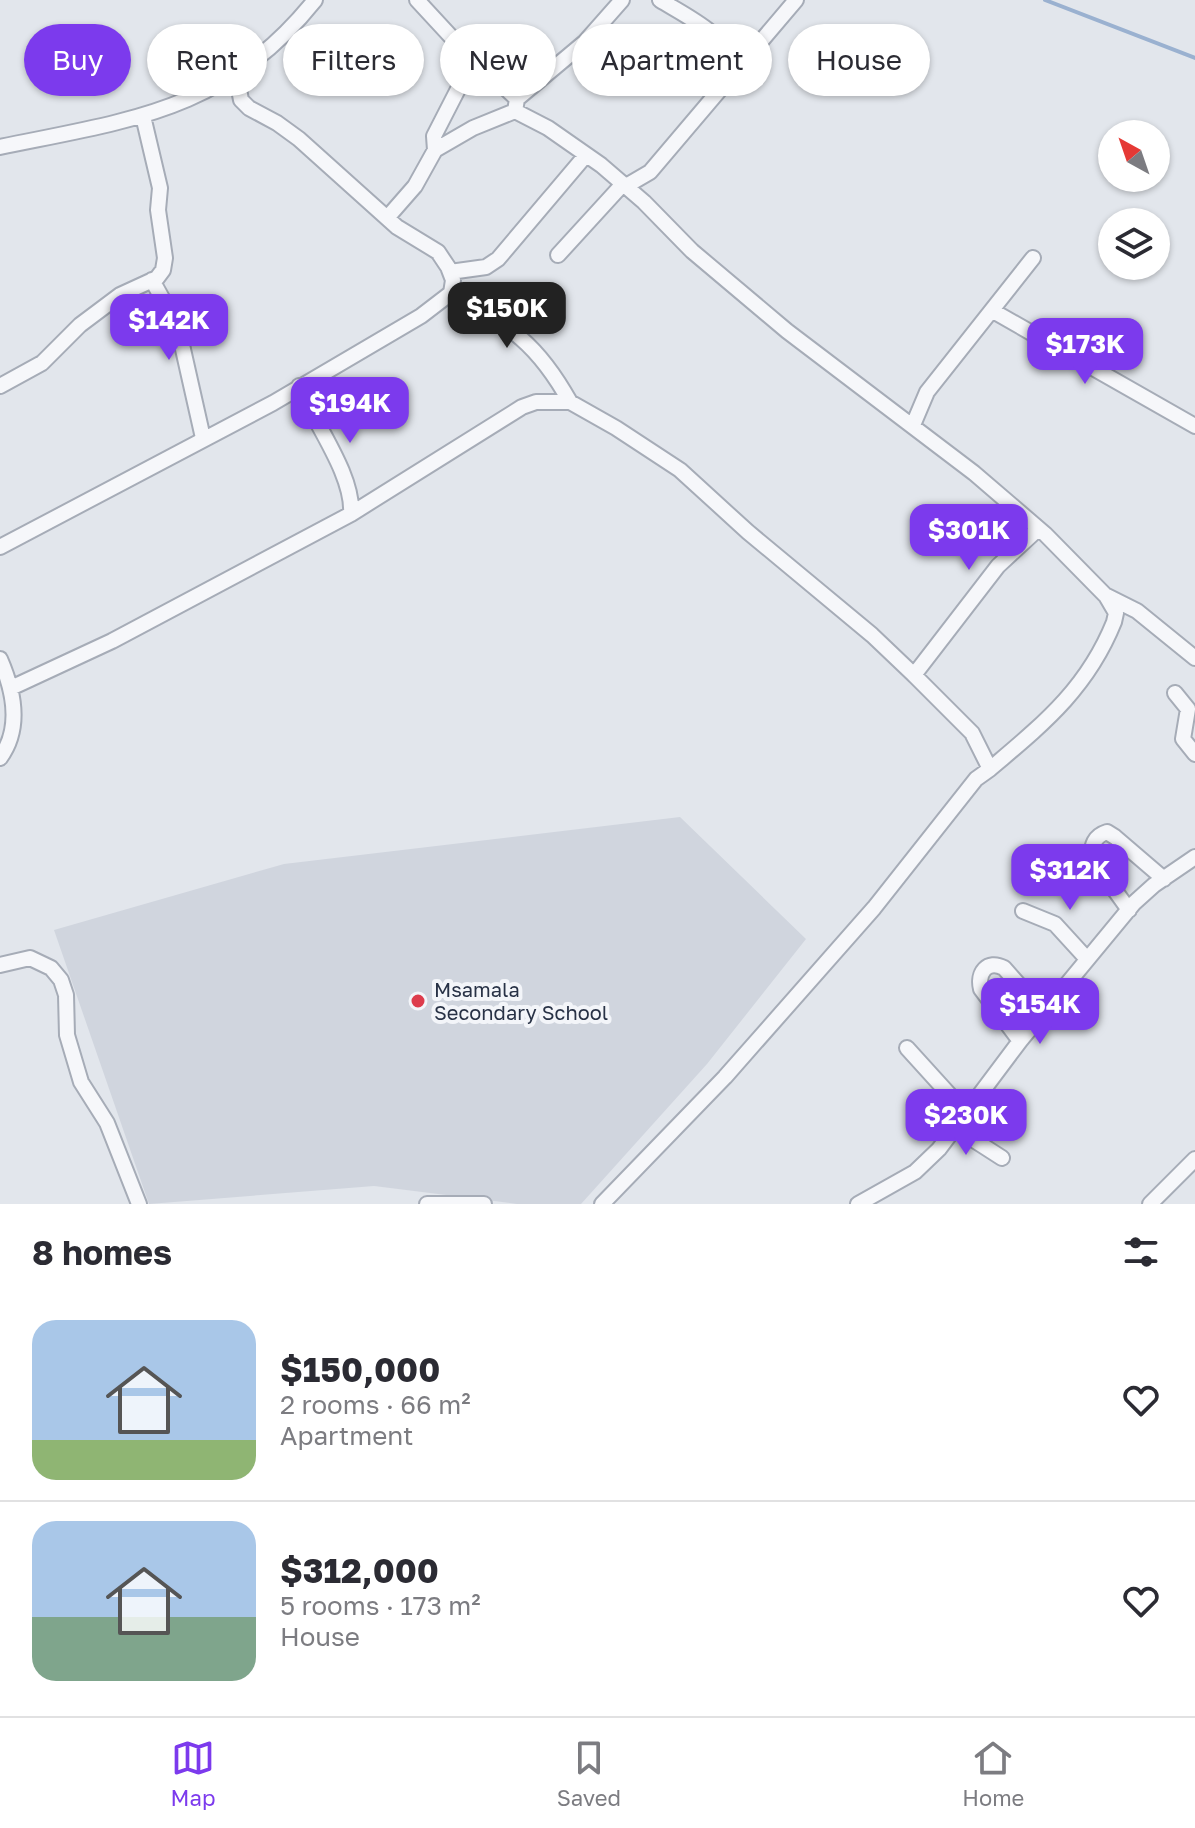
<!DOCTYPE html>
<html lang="en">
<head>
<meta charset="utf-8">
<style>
  :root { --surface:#fff; --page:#f2f2f3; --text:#2b2b33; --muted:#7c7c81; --line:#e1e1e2; --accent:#7c3aed }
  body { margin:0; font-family:"Golos Text",sans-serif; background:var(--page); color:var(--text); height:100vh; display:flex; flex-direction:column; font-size:30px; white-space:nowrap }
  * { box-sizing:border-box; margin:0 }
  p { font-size:26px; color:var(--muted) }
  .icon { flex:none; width:44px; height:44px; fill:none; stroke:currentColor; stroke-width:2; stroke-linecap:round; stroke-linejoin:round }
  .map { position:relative; height:1204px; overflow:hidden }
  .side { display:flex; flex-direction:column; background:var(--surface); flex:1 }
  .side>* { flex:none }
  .hud { position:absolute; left:24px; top:24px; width:1148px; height:72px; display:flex; gap:16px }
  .needle { width:52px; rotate:320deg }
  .buttons { position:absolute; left:1098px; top:120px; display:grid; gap:16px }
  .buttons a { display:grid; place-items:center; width:72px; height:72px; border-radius:50%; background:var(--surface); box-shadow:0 2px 6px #0004; font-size:40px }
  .price { position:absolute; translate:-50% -68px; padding:0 18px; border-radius:16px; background:var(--accent); color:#fff; font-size:26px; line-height:52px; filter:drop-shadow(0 2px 4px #0008) }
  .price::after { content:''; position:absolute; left:50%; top:48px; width:24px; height:18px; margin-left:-12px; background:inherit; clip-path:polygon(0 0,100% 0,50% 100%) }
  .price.on { background:#222; color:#fff }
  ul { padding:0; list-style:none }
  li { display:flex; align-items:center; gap:24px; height:200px; padding:0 32px }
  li+li { border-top:2px solid var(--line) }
  li span { display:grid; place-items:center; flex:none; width:224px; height:160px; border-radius:24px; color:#555 }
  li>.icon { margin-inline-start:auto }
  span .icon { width:96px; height:96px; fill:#fffc; stroke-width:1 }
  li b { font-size:34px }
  h2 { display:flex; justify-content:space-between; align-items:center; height:96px; padding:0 32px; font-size:34px }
  .tag { padding:0 28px; border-radius:36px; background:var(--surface); box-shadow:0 2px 6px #0004; font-size:28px; line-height:72px }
  .tag.on { background:var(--accent); color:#fff }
  .tabs { display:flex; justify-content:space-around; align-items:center; height:112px; border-top:2px solid var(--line); background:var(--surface); font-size:22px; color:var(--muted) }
  .tabs a { display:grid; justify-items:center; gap:4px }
  .tabs .on { color:var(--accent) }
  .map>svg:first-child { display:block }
  .built { fill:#d0d5de }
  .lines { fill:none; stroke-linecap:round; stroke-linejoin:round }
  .stream { stroke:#9ab1d0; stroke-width:4 }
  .street-casing { stroke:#a6acb7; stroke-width:18 }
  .street { stroke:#f6f7fa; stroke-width:14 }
  .poi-dot { fill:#dd3c4c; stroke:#f3f5f9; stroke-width:3 }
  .labels { text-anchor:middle; stroke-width:8; stroke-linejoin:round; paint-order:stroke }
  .poi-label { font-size:20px; fill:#283246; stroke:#f3f5f9; text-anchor:start }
</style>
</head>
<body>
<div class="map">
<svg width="1195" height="1204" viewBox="0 0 1195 1204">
  <rect width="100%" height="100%" fill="#e2e6ec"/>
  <path class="built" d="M680 817 806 939 707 1064 581 1204H517L374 1186 149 1204 54 930 284 864Z"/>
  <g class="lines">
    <path class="stream" d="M1045 0 1195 58"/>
    <g class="street-casing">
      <path id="street" d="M417 0 454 40 517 99
        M660 0C688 17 727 35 736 68
        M515 111 548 128 601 165 644 202 692 251 787 331 974 473 1045 534 1106 596 1116 613 1114 622C1087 689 1043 724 990 769
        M0 147C130 120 226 111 315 0
        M435 150 434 136 475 56
        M626 186 650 172 796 0
        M387 218 415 186 435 150 473 128 515 111 517 99 585 42 622 0
        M558 255 622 185
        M450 272 486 267 498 259 586 155
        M152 280 178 327 203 438
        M451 293C510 327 536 341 570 402
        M993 311 1195 426
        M0 386 42 363 80 325 120 295 157 278 163 270 165 258 158 210 160 188 143 116
        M299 386C314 423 354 475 351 514
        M913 425 927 392 1033 258
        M0 547 273 403 421 316 451 293 453 280 448 267 438 252 397 227 299 139 277 123 249 108 241 100 236 73
        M1107 596 1137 611 1195 658
        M0 659C14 691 22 728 0 758
        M914 675 998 566 1038 529 1045 534
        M13 687 112 641 351 514 522 407 536 402H570L616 428 680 470 748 532 872 635 914 675 972 733 990 769 976 779 874 908 725 1077 602 1204
        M1175 693 1188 709 1183 739 1195 754
        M1129 910 1091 857C1092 845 1094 836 1107 832L1115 837 1164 879
        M1023 911 1055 924 1087 959
        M0 965 30 958 51 968 61 980 66 995 67 1035 81 1082 107 1123 139 1204
        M1020 1041 981 989C977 973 987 959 1004 968L1043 1012
        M907 1048 966 1113
        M960 1120 974 1140 1002 1158
        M427 1204H484
        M858 1204 915 1172 939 1149 1020 1041 1134 903 1154 885 1195 857
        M1150 1204 1195 1159"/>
    </g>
    <use href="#street" class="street"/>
  </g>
  <circle class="poi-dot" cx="418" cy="1001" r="8"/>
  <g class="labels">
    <g class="poi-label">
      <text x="434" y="997">Msamala<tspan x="434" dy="23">Secondary School</tspan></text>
    </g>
  </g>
</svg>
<div class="buttons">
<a><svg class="needle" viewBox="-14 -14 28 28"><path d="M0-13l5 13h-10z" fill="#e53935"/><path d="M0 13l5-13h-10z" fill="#7c7c81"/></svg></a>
<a><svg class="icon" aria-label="layers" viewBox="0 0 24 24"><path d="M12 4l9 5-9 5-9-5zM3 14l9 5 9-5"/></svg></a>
</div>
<b class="price on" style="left:507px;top:350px">$150K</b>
<b class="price" style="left:169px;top:362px">$142K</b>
<b class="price" style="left:1085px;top:386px">$173K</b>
<b class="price" style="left:350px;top:445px">$194K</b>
<b class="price" style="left:969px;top:572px">$301K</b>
<b class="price" style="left:1070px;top:912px">$312K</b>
<b class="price" style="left:1040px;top:1046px">$154K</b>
<b class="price" style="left:966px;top:1157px">$230K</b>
<div class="hud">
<a class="tag on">Buy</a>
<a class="tag">Rent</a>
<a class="tag">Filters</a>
<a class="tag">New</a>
<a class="tag">Apartment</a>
<a class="tag">House</a>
</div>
</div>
<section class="side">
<h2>8 homes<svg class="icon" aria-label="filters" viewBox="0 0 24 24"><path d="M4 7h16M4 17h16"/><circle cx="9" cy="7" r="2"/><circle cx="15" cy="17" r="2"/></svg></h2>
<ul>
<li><span style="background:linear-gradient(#a9c7e8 75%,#8fb573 0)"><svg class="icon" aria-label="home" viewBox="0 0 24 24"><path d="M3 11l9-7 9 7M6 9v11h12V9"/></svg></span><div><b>$150,000</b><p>2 rooms · 66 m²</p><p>Apartment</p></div><svg class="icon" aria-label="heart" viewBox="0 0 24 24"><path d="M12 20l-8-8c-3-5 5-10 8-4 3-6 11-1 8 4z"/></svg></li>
<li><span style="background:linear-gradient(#a9c7e8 60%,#7fa58c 0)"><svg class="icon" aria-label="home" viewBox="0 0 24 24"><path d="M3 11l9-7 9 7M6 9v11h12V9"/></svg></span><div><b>$312,000</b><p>5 rooms · 173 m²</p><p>House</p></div><svg class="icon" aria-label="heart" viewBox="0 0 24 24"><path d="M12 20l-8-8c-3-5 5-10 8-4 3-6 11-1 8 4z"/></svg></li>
</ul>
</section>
<nav class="tabs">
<a class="on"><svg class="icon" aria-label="map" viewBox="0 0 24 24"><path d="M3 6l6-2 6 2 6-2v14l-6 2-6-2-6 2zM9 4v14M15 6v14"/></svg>Map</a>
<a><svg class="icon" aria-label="saved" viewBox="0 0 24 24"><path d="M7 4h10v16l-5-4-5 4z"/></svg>Saved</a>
<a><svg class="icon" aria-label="home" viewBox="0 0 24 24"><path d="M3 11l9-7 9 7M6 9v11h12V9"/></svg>Home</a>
</nav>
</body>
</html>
